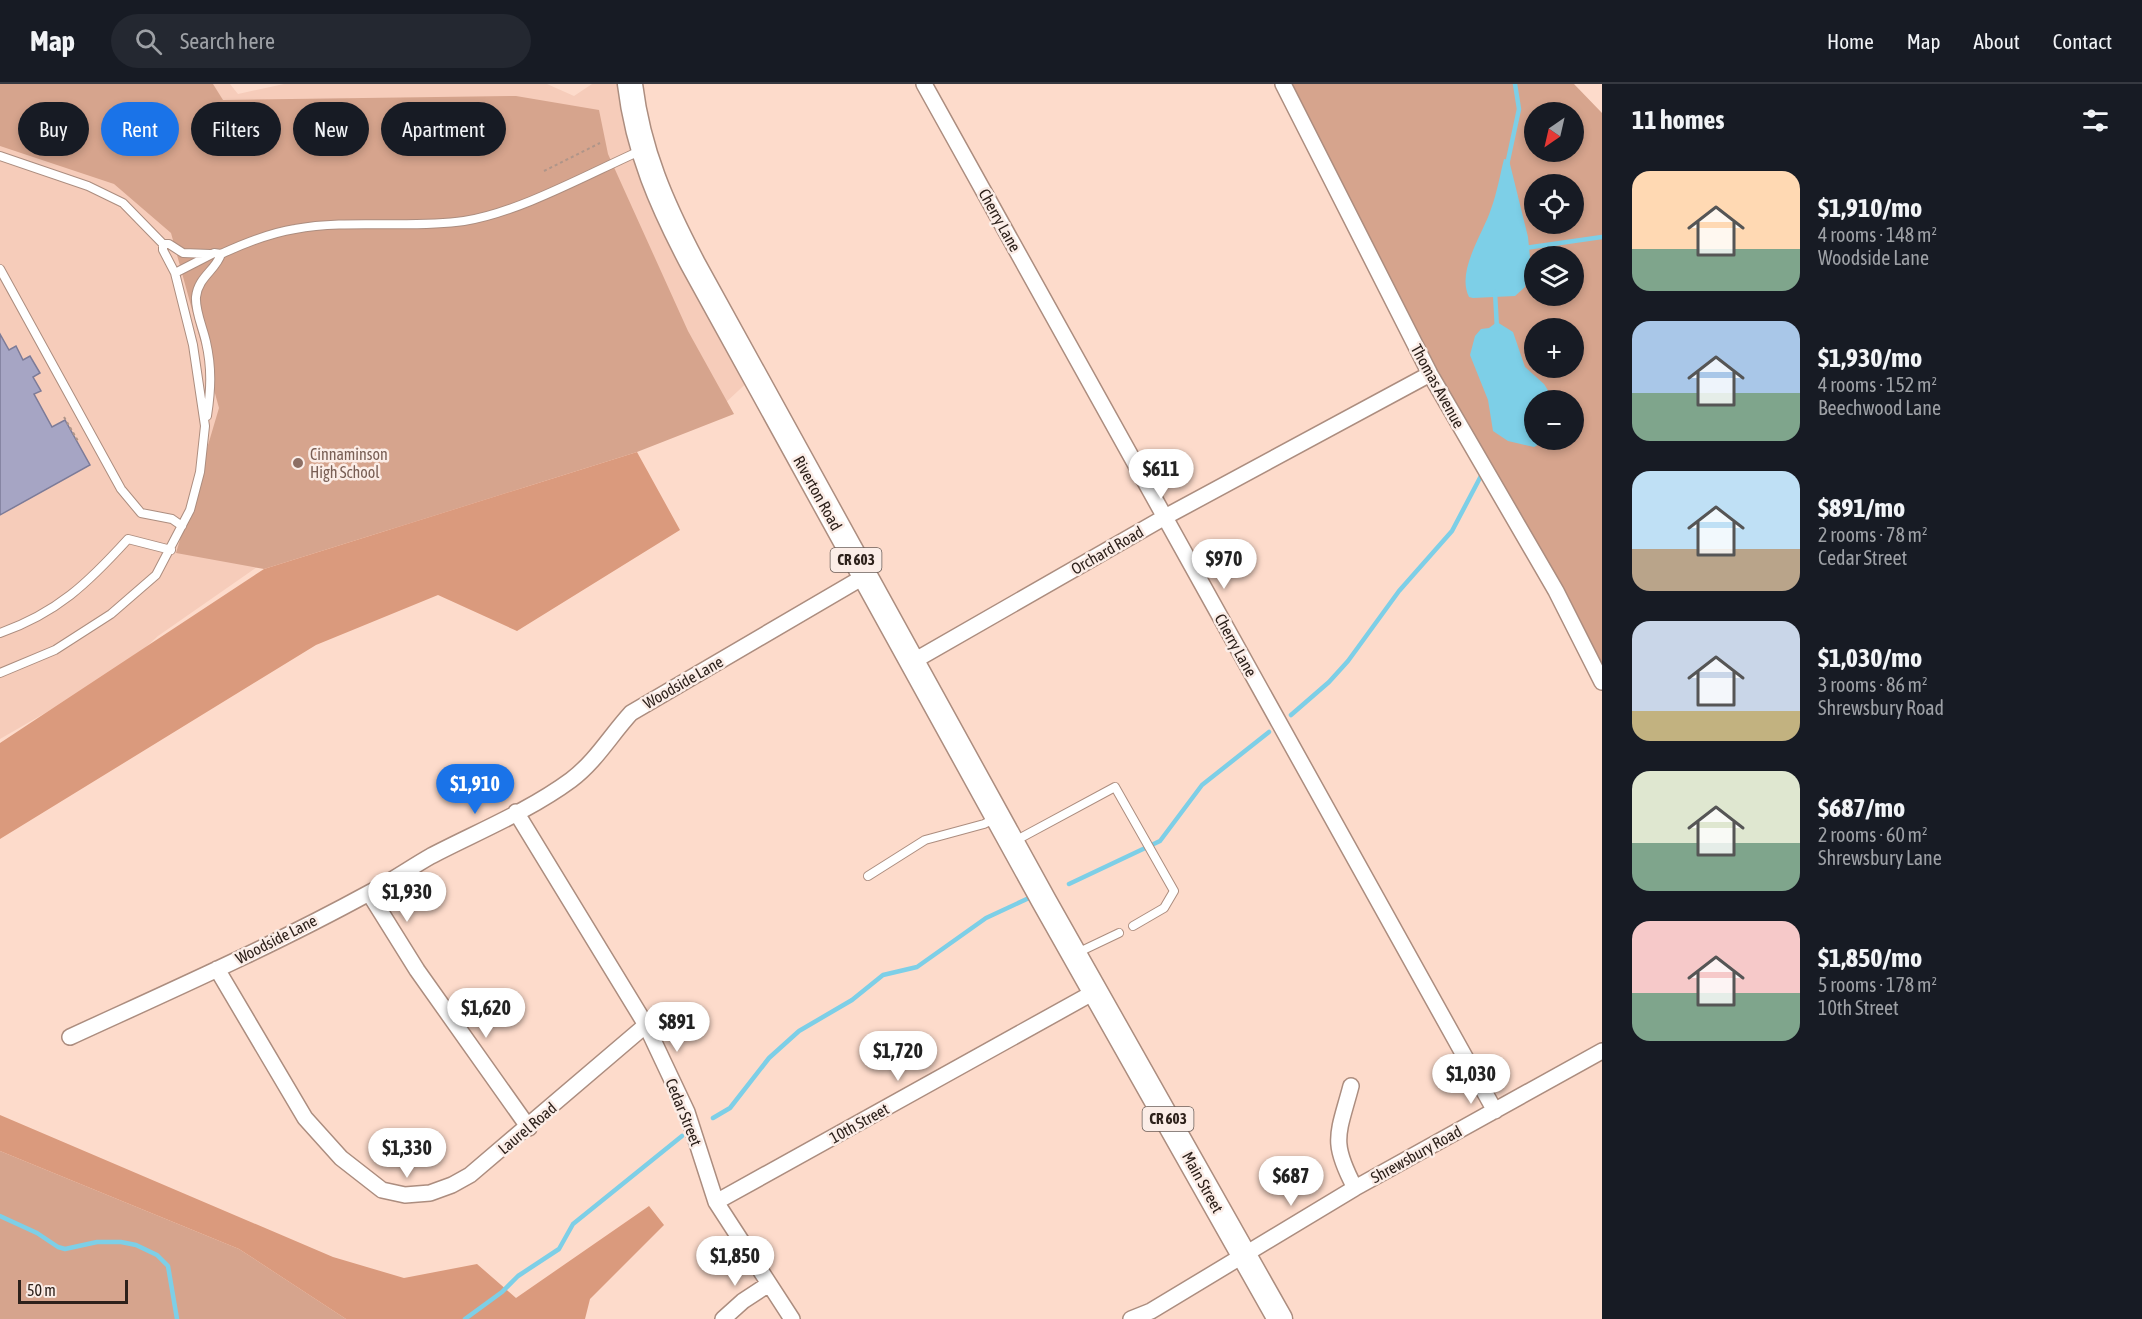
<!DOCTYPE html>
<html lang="en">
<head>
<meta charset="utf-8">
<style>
  :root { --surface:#171b24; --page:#242831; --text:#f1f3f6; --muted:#9ea1a6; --line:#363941; --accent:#1a73e8 }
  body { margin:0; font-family:"Asap Condensed",sans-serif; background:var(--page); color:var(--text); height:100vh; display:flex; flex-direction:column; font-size:22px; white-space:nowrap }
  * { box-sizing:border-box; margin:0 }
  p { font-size:20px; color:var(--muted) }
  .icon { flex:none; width:33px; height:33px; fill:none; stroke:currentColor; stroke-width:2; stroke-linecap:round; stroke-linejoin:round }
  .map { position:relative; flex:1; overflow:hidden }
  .panel { display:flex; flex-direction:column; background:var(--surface); width:540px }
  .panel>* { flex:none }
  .banner { position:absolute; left:18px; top:18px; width:570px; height:54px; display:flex; gap:12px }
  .needle { width:39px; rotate:214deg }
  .fabs { position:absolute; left:1524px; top:18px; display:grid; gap:12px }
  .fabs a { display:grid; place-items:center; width:60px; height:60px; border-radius:50%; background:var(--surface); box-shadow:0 3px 9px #0003; font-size:30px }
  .scale { position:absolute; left:18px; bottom:15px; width:110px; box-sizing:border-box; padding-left:6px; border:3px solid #2d211b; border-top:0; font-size:16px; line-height:21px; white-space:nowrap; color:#2d211b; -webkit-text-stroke:4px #fbede7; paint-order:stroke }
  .price { position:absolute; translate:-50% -51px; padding:0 14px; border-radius:21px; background:#fff; color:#222; font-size:20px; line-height:39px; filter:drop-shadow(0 2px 3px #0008) }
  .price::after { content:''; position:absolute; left:50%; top:36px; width:18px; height:14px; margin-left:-9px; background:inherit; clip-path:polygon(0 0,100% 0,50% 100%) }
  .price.active { background:var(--accent); color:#fff }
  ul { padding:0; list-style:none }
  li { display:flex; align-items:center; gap:18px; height:150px; padding:0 30px }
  li span { display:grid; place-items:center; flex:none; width:168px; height:120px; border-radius:18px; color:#555 }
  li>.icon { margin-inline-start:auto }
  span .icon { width:72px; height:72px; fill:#fffc; stroke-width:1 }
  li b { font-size:26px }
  h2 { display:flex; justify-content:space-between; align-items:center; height:72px; padding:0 30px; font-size:26px }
  .chip { padding:0 21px; border-radius:27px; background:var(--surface); box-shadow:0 3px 9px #0003; font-size:21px; line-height:54px }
  .chip.active { background:var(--accent); color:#fff }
  header { display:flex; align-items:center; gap:36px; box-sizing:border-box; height:84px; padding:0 30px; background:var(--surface); border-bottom:2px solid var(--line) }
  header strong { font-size:28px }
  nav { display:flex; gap:33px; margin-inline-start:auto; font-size:21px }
  .search { width:420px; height:54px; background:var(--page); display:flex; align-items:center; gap:15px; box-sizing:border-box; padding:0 21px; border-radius:33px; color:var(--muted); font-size:22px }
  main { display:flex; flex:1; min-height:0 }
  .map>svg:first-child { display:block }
  .built { fill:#f6ccba }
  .green { fill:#d6a48d; fill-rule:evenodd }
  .forest { fill:#da9a7d }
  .water { fill:#7dcfe7 }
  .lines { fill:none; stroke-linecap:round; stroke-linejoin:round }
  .stream { stroke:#7dcfe7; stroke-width:4.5 }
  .building { fill:#a6a5c4; stroke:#7c7b98; stroke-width:1.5 }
  .lane-casing { stroke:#ac8d7f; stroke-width:10 }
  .street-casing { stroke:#ac8d7f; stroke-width:18 }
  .primary-casing { stroke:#ac8d7f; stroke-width:27 }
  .path { stroke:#af9589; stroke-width:2; stroke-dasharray:3 3; stroke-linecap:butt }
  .lane { stroke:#fff; stroke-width:8 }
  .street { stroke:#fff; stroke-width:15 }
  .primary { stroke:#fff; stroke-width:24 }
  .education-dot { fill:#8d6e63; stroke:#fbede7; stroke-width:2 }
  .labels { text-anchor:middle; stroke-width:5; stroke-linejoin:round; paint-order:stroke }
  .shield { fill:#fbede7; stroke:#6b5e58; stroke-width:1.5 }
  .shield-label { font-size:15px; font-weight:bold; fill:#2d211b }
  .street-label { font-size:16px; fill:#2d211b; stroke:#fbede7 }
  .education-label { font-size:16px; fill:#785e54; stroke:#fbede7; text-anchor:start }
</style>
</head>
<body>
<header>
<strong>Map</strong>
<div class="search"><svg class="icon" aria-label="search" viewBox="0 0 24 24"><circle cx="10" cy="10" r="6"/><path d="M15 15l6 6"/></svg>Search here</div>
<nav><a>Home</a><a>Map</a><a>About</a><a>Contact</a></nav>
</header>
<main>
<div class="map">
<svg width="1602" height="1235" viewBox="0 0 1602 1235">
  <rect width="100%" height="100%" fill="#fddbcb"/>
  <path class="built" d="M0 0H230L238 10 284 0H547L574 12 592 0H630L635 39 753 293 723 321 420 446 353 443 267 476 158 552 123 584 0 655Z"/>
  <path class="green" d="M0 0H213L223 16 516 12 599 26 608 70 688 247 734 330 637 368 264 485 176 469 219 324 171 149 114 100 0 62Z
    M1283 0H1574L1602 29V603ZM1534 28H1574V68H1534ZM1534 100H1574V140H1534ZM1534 172H1574V212H1534ZM1534 244H1574V284H1534ZM1534 316H1574V356H1534Z
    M0 1067 239 1165 346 1235H0Z"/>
  <path class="forest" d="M637 368 680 446 517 547 438 511 316 561 0 755V659L264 485Z
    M0 1031 333 1173 404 1194 477 1180 516 1214 649 1122 664 1141 590 1215 585 1235H346L239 1165 0 1067Z"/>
  <path class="water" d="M1504 75 1509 76 1528 153 1530 173 1525 203 1515 212 1473 214 1469 213C1456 187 1483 150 1491 125 1497 109 1500 91 1504 75Z
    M1497 238 1513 248 1525 283 1544 300 1554 316H1534V356H1547L1534 363 1508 357 1493 347 1488 316 1470 271 1475 252 1481 245 1489 244Z"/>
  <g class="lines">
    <path class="stream" d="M1507 81 1519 25 1515 0
      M1525 164 1602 153
      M1495 208 1497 245
      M1291 631 1329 598 1348 577 1399 507 1452 447 1482 390
      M1069 800 1160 757 1202 701 1269 648
      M713 1034 730 1024 769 974 799 947 852 916 883 891 917 883 986 834 1029 814
      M0 1132 37 1149 58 1163 65 1165 97 1158H121L136 1161 157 1171 168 1182 177 1235
      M465 1235 502 1208 518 1192 559 1165 573 1140 682 1052"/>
  </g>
  <path class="building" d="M0 250 9 266 16 262 23 276 30 272 40 289 33 293 41 307 34 310 52 343 65 336 90 381 0 431Z"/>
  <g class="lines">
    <g class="lane-casing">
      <path id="lane" d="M0 72 88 102 123 119 163 160V166L175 189 193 261 205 342 200 388 190 426 156 491 111 530 55 566 0 589
        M163 160H169L183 169 210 170
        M0 185 121 405 141 429 172 435 182 442
        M175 189 214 169 221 170C245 159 269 149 295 145 350 135 408 145 464 137 518 129 590 89 642 66
        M207 332C211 306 212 284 206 258 203 244 195 227 196 213 198 193 216 186 221 170
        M0 549C57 529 88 499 128 455L171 466
        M1013 758 1115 703 1174 807 1164 824 1133 842
        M868 792 925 756 984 740 996 734
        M1077 869 1119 849"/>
    </g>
    <g class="street-casing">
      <path id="street" d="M924 0 1495 1027
        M1283 0 1430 290 1556 507 1602 598
        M912 578 1165 433 1430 290
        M516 728 646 941 687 1028 716 1118 792 1235
        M369 809 417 886 529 1044
        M217 885 305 1034 341 1074 382 1106 405 1111 430 1109 452 1101 470 1091 646 941
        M70 953C170 907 272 862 369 809 390 798 410 784 431 772 477 748 529 727 571 696 596 677 610 652 631 629L865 492
        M1351 1002C1338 1051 1330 1057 1355 1104
        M716 1118 1096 907
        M723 1235 743 1217 769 1200
        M1131 1235 1151 1227 1355 1104 1602 967"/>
    </g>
    <g class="primary-casing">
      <path id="primary" d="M630 0C638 67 662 121 693 180L1044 817 1280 1235"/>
    </g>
    <path class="path" d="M544 87 600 59
      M64 333 78 357"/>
    <use href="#lane" class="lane"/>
    <use href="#street" class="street"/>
    <use href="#primary" class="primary"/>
  </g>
  <circle class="education-dot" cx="298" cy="379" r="6"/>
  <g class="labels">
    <g class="shield">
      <rect x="830.5" y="464" width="51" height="24" rx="4.5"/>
      <rect x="1142.5" y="1023" width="51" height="24" rx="4.5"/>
    </g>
    <g class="shield-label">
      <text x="856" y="481">CR 603</text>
      <text x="1168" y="1040">CR 603</text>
    </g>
    <g class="street-label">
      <text transform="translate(1000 136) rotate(61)" y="6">Cherry Lane</text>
      <text transform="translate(1438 302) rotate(61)" y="6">Thomas Avenue</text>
      <text transform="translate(818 409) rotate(61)" y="6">Riverton Road</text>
      <text transform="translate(1107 466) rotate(-30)" y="6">Orchard Road</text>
      <text transform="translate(1236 561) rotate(61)" y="6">Cherry Lane</text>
      <text transform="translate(683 598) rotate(-30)" y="6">Woodside Lane</text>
      <text transform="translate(276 855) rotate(-27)" y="6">Woodside Lane</text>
      <text transform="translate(684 1028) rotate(68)" y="6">Cedar Street</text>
      <text transform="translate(859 1039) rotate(-29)" y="6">10th Street</text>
      <text transform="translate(527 1044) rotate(-40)" y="6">Laurel Road</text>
      <text transform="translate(1416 1070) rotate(-29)" y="6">Shrewsbury Road</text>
      <text transform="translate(1203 1098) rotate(61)" y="6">Main Street</text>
    </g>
    <g class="education-label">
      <text x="310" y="376">Cinnaminson<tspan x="310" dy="18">High School</tspan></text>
    </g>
  </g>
</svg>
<div class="fabs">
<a><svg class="needle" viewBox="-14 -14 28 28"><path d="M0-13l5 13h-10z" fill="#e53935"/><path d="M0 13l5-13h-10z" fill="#9ea1a6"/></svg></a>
<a><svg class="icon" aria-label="locate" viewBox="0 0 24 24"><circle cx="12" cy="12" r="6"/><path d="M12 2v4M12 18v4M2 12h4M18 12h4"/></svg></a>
<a><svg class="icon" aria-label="layers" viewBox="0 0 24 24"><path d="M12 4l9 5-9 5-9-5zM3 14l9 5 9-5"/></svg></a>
<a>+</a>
<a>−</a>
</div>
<div class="scale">50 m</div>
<b class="price" style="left:1161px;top:416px">$611</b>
<b class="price" style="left:1224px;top:506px">$970</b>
<b class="price active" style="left:475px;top:731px">$1,910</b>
<b class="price" style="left:407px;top:839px">$1,930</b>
<b class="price" style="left:486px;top:955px">$1,620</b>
<b class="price" style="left:677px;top:969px">$891</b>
<b class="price" style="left:898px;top:998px">$1,720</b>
<b class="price" style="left:1471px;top:1021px">$1,030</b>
<b class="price" style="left:407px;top:1095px">$1,330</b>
<b class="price" style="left:1291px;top:1123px">$687</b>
<b class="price" style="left:735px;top:1203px">$1,850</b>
<div class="banner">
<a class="chip">Buy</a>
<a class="chip active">Rent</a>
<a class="chip">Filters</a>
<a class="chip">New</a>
<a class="chip">Apartment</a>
</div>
</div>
<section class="panel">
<h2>11 homes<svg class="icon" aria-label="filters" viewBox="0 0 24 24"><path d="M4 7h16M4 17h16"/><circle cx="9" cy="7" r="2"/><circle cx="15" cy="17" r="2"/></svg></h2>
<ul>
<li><span style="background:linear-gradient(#ffd9b3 65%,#7fa58c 0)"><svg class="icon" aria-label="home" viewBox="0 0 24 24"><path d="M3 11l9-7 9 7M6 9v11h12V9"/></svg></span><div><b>$1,910/mo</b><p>4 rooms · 148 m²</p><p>Woodside Lane</p></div></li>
<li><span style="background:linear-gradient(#a9c7e8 60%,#7fa58c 0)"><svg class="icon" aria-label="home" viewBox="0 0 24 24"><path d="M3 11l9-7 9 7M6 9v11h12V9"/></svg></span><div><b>$1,930/mo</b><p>4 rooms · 152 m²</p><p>Beechwood Lane</p></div></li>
<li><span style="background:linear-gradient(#bfe0f5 65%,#b9a48a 0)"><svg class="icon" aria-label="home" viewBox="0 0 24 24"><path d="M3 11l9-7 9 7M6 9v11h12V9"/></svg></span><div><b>$891/mo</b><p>2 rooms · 78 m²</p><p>Cedar Street</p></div></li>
<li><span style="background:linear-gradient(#c9d6e8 75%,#c2b280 0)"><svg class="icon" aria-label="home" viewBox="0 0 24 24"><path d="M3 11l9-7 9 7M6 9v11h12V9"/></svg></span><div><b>$1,030/mo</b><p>3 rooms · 86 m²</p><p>Shrewsbury Road</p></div></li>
<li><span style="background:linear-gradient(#dfe7d0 60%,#7fa58c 0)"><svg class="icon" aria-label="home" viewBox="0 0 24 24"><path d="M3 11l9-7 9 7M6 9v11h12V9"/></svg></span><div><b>$687/mo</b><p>2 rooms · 60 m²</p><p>Shrewsbury Lane</p></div></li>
<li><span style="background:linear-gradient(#f6c9c9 60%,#7fa58c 0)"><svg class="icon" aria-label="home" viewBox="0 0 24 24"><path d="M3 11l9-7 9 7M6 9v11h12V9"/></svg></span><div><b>$1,850/mo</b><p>5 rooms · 178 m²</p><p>10th Street</p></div></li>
</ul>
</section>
</main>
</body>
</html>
